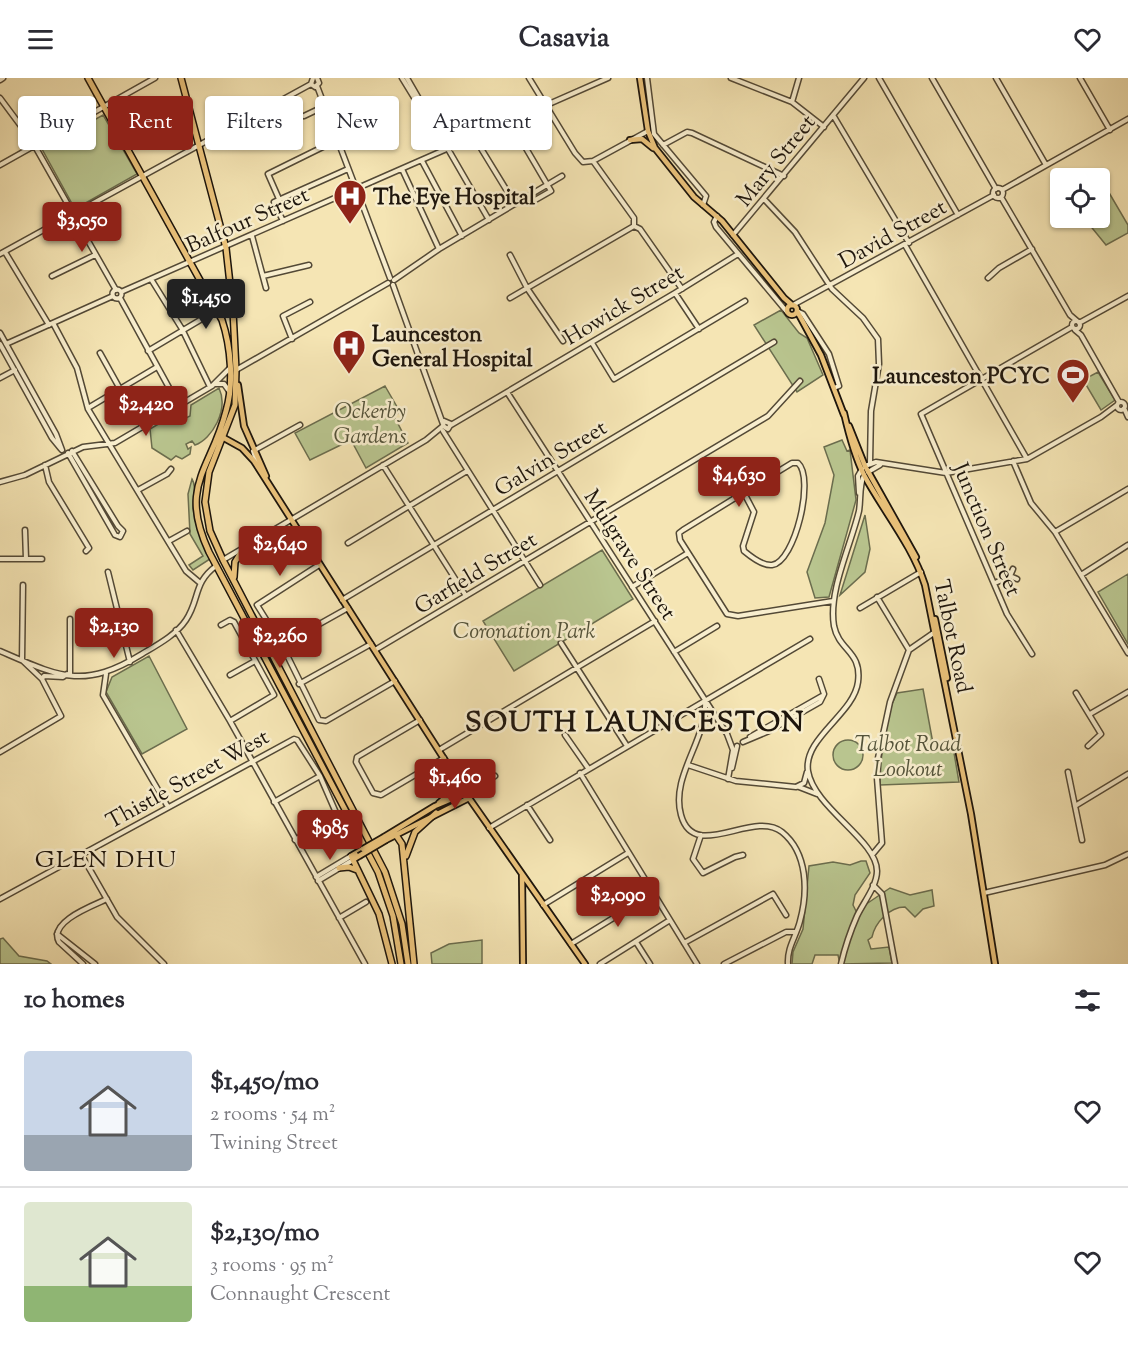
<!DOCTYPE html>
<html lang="en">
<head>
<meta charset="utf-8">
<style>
  :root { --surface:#fff; --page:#f7f7f7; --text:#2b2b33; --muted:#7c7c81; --line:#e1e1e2; --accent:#8f2418 }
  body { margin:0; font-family:"Sorts Mill Goudy",serif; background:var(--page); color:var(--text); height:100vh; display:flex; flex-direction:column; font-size:22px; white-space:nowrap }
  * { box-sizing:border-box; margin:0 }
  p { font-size:20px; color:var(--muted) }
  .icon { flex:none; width:33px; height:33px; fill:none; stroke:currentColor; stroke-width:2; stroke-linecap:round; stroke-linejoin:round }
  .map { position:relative; height:886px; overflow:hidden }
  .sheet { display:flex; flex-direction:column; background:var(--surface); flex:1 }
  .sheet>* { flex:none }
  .top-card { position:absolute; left:18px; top:18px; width:600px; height:54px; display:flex; gap:12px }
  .fabs { position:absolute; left:1050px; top:90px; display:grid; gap:12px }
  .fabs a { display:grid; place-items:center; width:60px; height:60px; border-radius:6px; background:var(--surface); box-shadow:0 2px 4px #0004; font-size:30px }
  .price { position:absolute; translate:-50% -51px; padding:0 14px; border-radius:6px; background:var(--accent); color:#fff; font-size:20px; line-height:39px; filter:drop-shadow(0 2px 3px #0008) }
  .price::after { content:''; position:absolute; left:50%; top:36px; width:18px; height:14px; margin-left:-9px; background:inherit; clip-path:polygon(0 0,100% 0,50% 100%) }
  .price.selected { background:#222; color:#fff }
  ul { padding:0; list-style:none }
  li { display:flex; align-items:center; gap:18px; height:150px; padding:0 24px }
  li+li { border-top:2px solid var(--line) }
  li span { display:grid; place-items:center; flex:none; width:168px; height:120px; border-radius:6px; color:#555 }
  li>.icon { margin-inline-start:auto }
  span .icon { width:72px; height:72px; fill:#fffc; stroke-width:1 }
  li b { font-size:26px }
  h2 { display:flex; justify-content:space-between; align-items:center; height:72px; padding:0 24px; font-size:26px }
  .pill { padding:0 21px; border-radius:6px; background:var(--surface); box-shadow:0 2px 4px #0004; font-size:21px; line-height:54px }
  .pill.selected { background:var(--accent); color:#fff }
  header { display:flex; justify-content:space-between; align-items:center; height:78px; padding:0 24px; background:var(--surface); font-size:27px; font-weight:700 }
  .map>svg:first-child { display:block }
  .green { fill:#b9c58f; stroke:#6b6d4e; stroke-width:1.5 }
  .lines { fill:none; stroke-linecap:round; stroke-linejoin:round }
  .minor-casing { stroke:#534936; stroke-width:7 }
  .major-casing { stroke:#1d150c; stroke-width:8 }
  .highway-casing { stroke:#1d150c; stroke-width:8 }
  .minor { stroke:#f8eece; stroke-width:4 }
  .major { stroke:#eac27a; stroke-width:4.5 }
  .highway { stroke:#eac27a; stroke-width:5 }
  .major-bridge-casing { stroke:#1d150c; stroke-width:8; stroke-linecap:butt }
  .major-bridge { stroke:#eac27a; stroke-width:4.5 }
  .labels { text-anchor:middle; stroke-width:5; stroke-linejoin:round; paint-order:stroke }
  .street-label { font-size:22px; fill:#1d150c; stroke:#f8eece }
  .poi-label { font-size:22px; font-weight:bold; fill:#1d150c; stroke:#f8eece; text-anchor:start }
  .park-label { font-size:22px; font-style:italic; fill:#54533a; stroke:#f8eece }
  .neighbourhood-label { font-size:24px; letter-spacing:1.5px; fill:#1d150c; stroke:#f8eece }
  .district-label { font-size:28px; font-weight:bold; letter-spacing:1.5px; fill:#1d150c; stroke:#f8eece }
</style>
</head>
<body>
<header><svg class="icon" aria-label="menu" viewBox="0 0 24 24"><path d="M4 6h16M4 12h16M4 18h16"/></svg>Casavia<svg class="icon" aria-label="heart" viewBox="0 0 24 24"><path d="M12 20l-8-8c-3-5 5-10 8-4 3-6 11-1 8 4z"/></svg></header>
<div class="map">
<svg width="1128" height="886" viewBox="0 0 1128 886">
  <rect width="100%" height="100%" fill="#f5e5b4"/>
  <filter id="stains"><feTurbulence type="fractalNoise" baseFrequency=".00333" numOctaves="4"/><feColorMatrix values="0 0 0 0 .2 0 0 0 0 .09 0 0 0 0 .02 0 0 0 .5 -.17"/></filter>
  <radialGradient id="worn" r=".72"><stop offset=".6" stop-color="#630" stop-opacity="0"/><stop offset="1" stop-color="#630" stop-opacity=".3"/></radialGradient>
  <path class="green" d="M103 37 137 96 75 131 42 71Z
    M1101 101 1128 147V155L1106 167 1084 140H1100Z
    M781 232 799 255 807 260 823 297 797 314 754 247Z
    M1098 294 1115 322 1101 332 1085 305 1078 308 1077 305Z
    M385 308 400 334 394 338 408 365 366 390 351 362 310 382 295 355Z
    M219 310C229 332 212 361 195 367L192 363 186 366 188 371 191 369 190 376 182 381 176 378 171 382 152 370 150 351 177 335 186 340 190 338 191 327Z
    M842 362 847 373 850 372 856 422 829 519 815 520 807 494 825 445 834 397 824 369Z
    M192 401C197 409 193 420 193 430 195 448 202 465 210 481L193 492 189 487 203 478 190 456 188 416Z
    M865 437 870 471 865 494 840 517Z
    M602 472 633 521 514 593 483 543Z
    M1128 496V566L1098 514Z
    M149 578 187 651 142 676 106 614 112 599Z
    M923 611 934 671 953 669 959 704 880 707C881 678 883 642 897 615Z
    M833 677a15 15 0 1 1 30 0a15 15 0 1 1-30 0Z
    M861 783H866L870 795 855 817 853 827 856 833 890 810 910 817 932 812 934 828 923 831 915 839 905 829C889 829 875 845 872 859L868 862 871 871 889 869 892 885 840 886 838 877H815L812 886H792L793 874 803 851 809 788 833 784 850 787Z
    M3 860 19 878 47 883 51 886H0V861Z
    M482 862V886H432L431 875 449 866Z"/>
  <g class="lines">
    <g class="minor-casing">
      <path id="minor" d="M313 0 311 6 315 9 319 5 317 0
        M402 0 443 67
        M407 0 489 142
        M529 0 575 75 583 84 593 83 648 53
        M647 0 654 56 706 118 703 127
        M731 0 792 24 824 49
        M879 0 958 137
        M932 0 996 111
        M996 0 1046 87
        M1080 0 1110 52
        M0 2 3 0
        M317 8 355 108
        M0 20 32 63 71 132
        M792 24 799 0
        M833 37 909 165
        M304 38 325 28
        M510 43 551 113 530 125
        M363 45 373 40
        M474 59 515 126
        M663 67 687 54 692 55 784 98
        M422 83 462 158
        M593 83 634 140V148
        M0 87 155 0
        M402 91 439 171
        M352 111a4 4 0 1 1 8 0a4 4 0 1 1-8 0Z
        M360 109 608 0
        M993 115a5 5 0 1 1 10 0a5 5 0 1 1-10 0Z
        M1002 112 1128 41
        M358 115 390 200
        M1001 119 1070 237 1077 243
        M279 121 268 96 337 62
        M764 121 795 154 832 211 863 240 878 261 879 286 871 333 870 385
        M68.5 136a4.5 4.5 0 1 1 9 0a4.5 4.5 0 1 1-9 0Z
        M77 134 311 6
        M717 138 714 144 716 149 787 234
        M75 140 116 212
        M283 143 274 124 348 91
        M634 148 640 151 682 211
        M733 157 864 0
        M252 158 266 210
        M905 167 1027 381
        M5 174 49 247
        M0 176 69 138
        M510 177 527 210 563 263
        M52 198 95 177
        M263 198 309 187
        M988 200 999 190 1032 171
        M151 201 182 251 210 309
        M394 202 439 171 562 98
        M393 207 443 346
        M112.5 216a4.5 4.5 0 1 1 9 0a4.5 4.5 0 1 1-9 0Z
        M121 214 353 112
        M675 215 699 251
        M120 220 179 328
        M510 220 634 148
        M793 227 994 117
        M797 233 803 236 829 276 839 308 834 310
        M1072 247a4 4 0 1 1 8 0a4 4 0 1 1-8 0Z
        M53 245 77 290 88 331 186 493 199 504
        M1079 245 1128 218
        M1075 252 1081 257 1119 324
        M0 255 56 356 62 372
        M292 261 283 238 310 224
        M592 265 614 301 745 223
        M0 266 52 360 61 371
        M6 266 113 218
        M148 273 217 232
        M100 275 120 311
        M236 292 388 205
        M0 300 15 292
        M216 306H224L229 313
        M507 314 727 656 733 672 728 701
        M1117 328a4 4 0 1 1 8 0a4 4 0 1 1-8 0Z
        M88 330 157 289
        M1124 330 1128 339
        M451 347 675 215 738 176
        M443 353 540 507
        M68 375 115 457 120 459 123 453 118 448 72 373
        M1013 383 1031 425 1055 454 1128 575
        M257 385 253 373 300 347
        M45 387 49 404 89 470 86 473
        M383 387 466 518
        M865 388 876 384 946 395 1027 381 1101 339 1117 327
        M868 394 880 387
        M0 404 25 397 83 369 115 365 212 308 229 291
        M138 412 167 396 171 391
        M744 415 754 434 743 468 744 473C750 478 763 488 772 487 795 484 815 400 798 385H792L683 452 679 455 680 462 727 536 738 538 833 523
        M859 415 858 398 862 391
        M25 452 26 481
        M1055 454 1128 411
        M169 463 187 453
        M348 465 467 393
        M0 481H42
        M223 482 426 362 443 348 444 343 451 346 448 351 443 348
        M319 487 257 527 282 567 319 642 326 643 395 603
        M108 494 130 584
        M1081 497 1128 467
        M1010 498 1017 501
        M995 505 1010 498 1013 491
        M632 509 688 475
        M877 519 909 572
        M342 522 774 264
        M860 530 921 494
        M221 547 230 542 234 544 274 617 230 643
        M176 552 230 643 365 886
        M561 565 627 668
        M282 567 348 530
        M375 572 768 338 800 303
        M0 573C60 599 83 612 142 576 157 567 176 557 186 542 200 521 193 505 216 488
        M674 574 717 548
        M1032 576 1007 536 921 336 1072 249
        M106 596 103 617 168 729
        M70 597V541
        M230 597 255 583
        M42 601 44 598 63 599 67 596
        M299 606 371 566
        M1076 615 1101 656 1088 668
        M705 622C708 661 670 698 681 737 694 785 753 731 782 754 808 775 808 814 800 843 796 859 787 869 788 886
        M1090 636 1128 614
        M420 642 357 679 356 684 373 715 381 717 444 680
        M565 657 588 690
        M750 659 822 618
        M743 664 769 653 820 624 824 616 819 601
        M439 672 655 543
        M0 674 61 638 42 601 22 582 23 507
        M688 687 736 703 796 709 804 705 807 694
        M732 690 737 668
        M1068 694 1082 762
        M580 695 697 886
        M799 709 817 716
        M466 715 495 698
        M274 724 320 698
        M527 727 550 762
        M1075 728 1128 696
        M489 750 810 561
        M701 757 693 781 703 795 735 779 743 777
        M81 776 117 839 164 886
        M872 777 882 765 877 700 878 680 890 624 909 572 935 554
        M316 799 351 778
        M318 803 353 782
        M873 807 882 816 895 886
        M984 815 1105 787 1128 776
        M0 821 294 661 297 662 320 698 337 737 295 762
        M543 827 628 775
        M339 840 366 824
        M57 856 95 886
        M636 864 650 886
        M684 865 773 816 786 837
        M571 866 654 815
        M83 886 59 864C48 844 92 828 107 821
        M600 886 670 842
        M724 886 786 854H796
        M841 886C845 869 850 854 857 838 863 825 877 808 877 793 877 762 814 730 808 693 803 660 854 636 858 604 862 573 839 573 834 548 828 513 851 467 859 433 861 421 859 408 864 397"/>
    </g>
    <g class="major-casing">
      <path id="major" d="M640 0 648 53 655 70 694 119 722 143 784 220 792 227
        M630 62 642 61 653 70
        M787 232a5 5 0 1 1 10 0a5 5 0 1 1-10 0Z
        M797 233 821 277 844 337
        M238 307 244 348 266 398
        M844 335C849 357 854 377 864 397 884 434 912 467 925 507L971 736 995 886
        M849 348 865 388 916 479
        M224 360 242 370 254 383 469 720 585 886
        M935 541 947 600
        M439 725 454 712 458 702
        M384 759 435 728 466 715
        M386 762 469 720
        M359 778 353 782 351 778 363 771
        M522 797 523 886"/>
    </g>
    <g class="highway-casing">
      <path id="highway" d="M88 0 222 242C231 269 234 306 226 333 211 392 178 407 209 474L378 794 393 838 401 886
        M181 0 226 170 233 233 236 292 235 327 209 394 205 424 210 453 223 482 385 794 402 846 408 886
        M234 499 235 484 243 471
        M396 757 402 766 414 886
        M406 778 415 754 436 735
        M353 782 379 836 392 886
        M339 790 349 789 357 792"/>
    </g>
    <use href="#minor" class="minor"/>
    <use href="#major" class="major"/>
    <use href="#highway" class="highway"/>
    <g class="major-bridge-casing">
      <path id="major-bridge" d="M363 771 384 759
        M359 778 386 762"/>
    </g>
    <use href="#major-bridge" class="major-bridge"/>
  </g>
  <defs>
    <g id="hospital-pin" transform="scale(1.725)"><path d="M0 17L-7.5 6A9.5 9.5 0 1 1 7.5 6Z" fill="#8f2418" stroke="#f8eece"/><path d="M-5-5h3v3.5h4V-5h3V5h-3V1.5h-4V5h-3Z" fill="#fff"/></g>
    <g id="stadium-pin" transform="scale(1.725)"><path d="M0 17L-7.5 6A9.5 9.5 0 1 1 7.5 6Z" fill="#8f2418" stroke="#f8eece"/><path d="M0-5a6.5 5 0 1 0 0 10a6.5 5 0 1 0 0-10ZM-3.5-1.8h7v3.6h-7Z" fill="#fff"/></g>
  </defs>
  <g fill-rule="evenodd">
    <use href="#hospital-pin" x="350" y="118"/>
    <use href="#hospital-pin" x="349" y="268"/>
    <use href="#stadium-pin" x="1073" y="297"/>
  </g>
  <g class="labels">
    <g class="street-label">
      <text transform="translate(775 82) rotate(-51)" y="8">Mary Street</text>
      <text transform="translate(247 141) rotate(-24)" y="8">Balfour Street</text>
      <text transform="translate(892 155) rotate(-29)" y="8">David Street</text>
      <text transform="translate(623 226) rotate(-31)" y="8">Howick Street</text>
      <text transform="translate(550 379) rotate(-31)" y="8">Galvin Street</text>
      <text transform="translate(988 451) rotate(67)" y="8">Junction Street</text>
      <text transform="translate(631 476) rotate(57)" y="8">Mulgrave Street</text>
      <text transform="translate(475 494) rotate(-31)" y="8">Garfield Street</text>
      <text transform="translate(954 558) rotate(78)" y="8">Talbot Road</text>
      <text transform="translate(187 700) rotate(-29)" y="8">Thistle Street West</text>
    </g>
    <g class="poi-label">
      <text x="373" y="126">The Eye Hospital</text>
      <text x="372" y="263">Launceston<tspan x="372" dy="25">General Hospital</tspan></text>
      <text x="1050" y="305" text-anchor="end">Launceston PCYC</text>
    </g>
    <g class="park-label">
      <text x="370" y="340">Ockerby<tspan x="370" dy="25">Gardens</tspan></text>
      <text x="524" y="560">Coronation Park</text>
      <text x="908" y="673">Talbot Road<tspan x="908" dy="25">Lookout</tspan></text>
    </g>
    <g class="neighbourhood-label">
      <text x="106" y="789">GLEN DHU</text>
    </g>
    <g class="district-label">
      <text x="635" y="653">SOUTH LAUNCESTON</text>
    </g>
  </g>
  <rect width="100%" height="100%" filter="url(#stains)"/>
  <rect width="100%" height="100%" fill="url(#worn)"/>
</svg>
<div class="fabs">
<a><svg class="icon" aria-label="locate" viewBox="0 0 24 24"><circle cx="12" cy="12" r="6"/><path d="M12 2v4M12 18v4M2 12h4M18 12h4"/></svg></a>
</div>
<b class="price" style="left:82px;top:175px">$3,050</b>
<b class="price selected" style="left:206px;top:252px">$1,450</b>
<b class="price" style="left:146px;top:359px">$2,420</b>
<b class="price" style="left:739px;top:430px">$4,630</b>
<b class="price" style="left:280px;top:499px">$2,640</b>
<b class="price" style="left:114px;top:581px">$2,130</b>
<b class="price" style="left:280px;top:591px">$2,260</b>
<b class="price" style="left:455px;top:732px">$1,460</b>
<b class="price" style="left:330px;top:783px">$985</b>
<b class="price" style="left:618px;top:850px">$2,090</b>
<div class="top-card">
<a class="pill">Buy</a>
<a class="pill selected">Rent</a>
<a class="pill">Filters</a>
<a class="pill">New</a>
<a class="pill">Apartment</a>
</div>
</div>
<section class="sheet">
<h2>10 homes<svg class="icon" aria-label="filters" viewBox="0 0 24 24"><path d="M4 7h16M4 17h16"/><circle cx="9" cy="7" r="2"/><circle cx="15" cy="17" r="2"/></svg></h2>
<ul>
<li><span style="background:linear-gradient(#c9d6e8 70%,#9aa5b1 0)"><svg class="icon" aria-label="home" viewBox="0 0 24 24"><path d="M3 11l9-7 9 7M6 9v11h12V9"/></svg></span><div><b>$1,450/mo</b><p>2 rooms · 54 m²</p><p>Twining Street</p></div><svg class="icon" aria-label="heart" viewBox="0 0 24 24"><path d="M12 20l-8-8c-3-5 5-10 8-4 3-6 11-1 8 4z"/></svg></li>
<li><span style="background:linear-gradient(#dfe7d0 70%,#8fb573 0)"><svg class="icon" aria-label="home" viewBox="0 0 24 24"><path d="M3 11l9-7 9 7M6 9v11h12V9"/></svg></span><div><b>$2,130/mo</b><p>3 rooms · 95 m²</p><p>Connaught Crescent</p></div><svg class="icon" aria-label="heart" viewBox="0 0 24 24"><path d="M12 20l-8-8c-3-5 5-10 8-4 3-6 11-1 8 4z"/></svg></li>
</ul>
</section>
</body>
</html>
